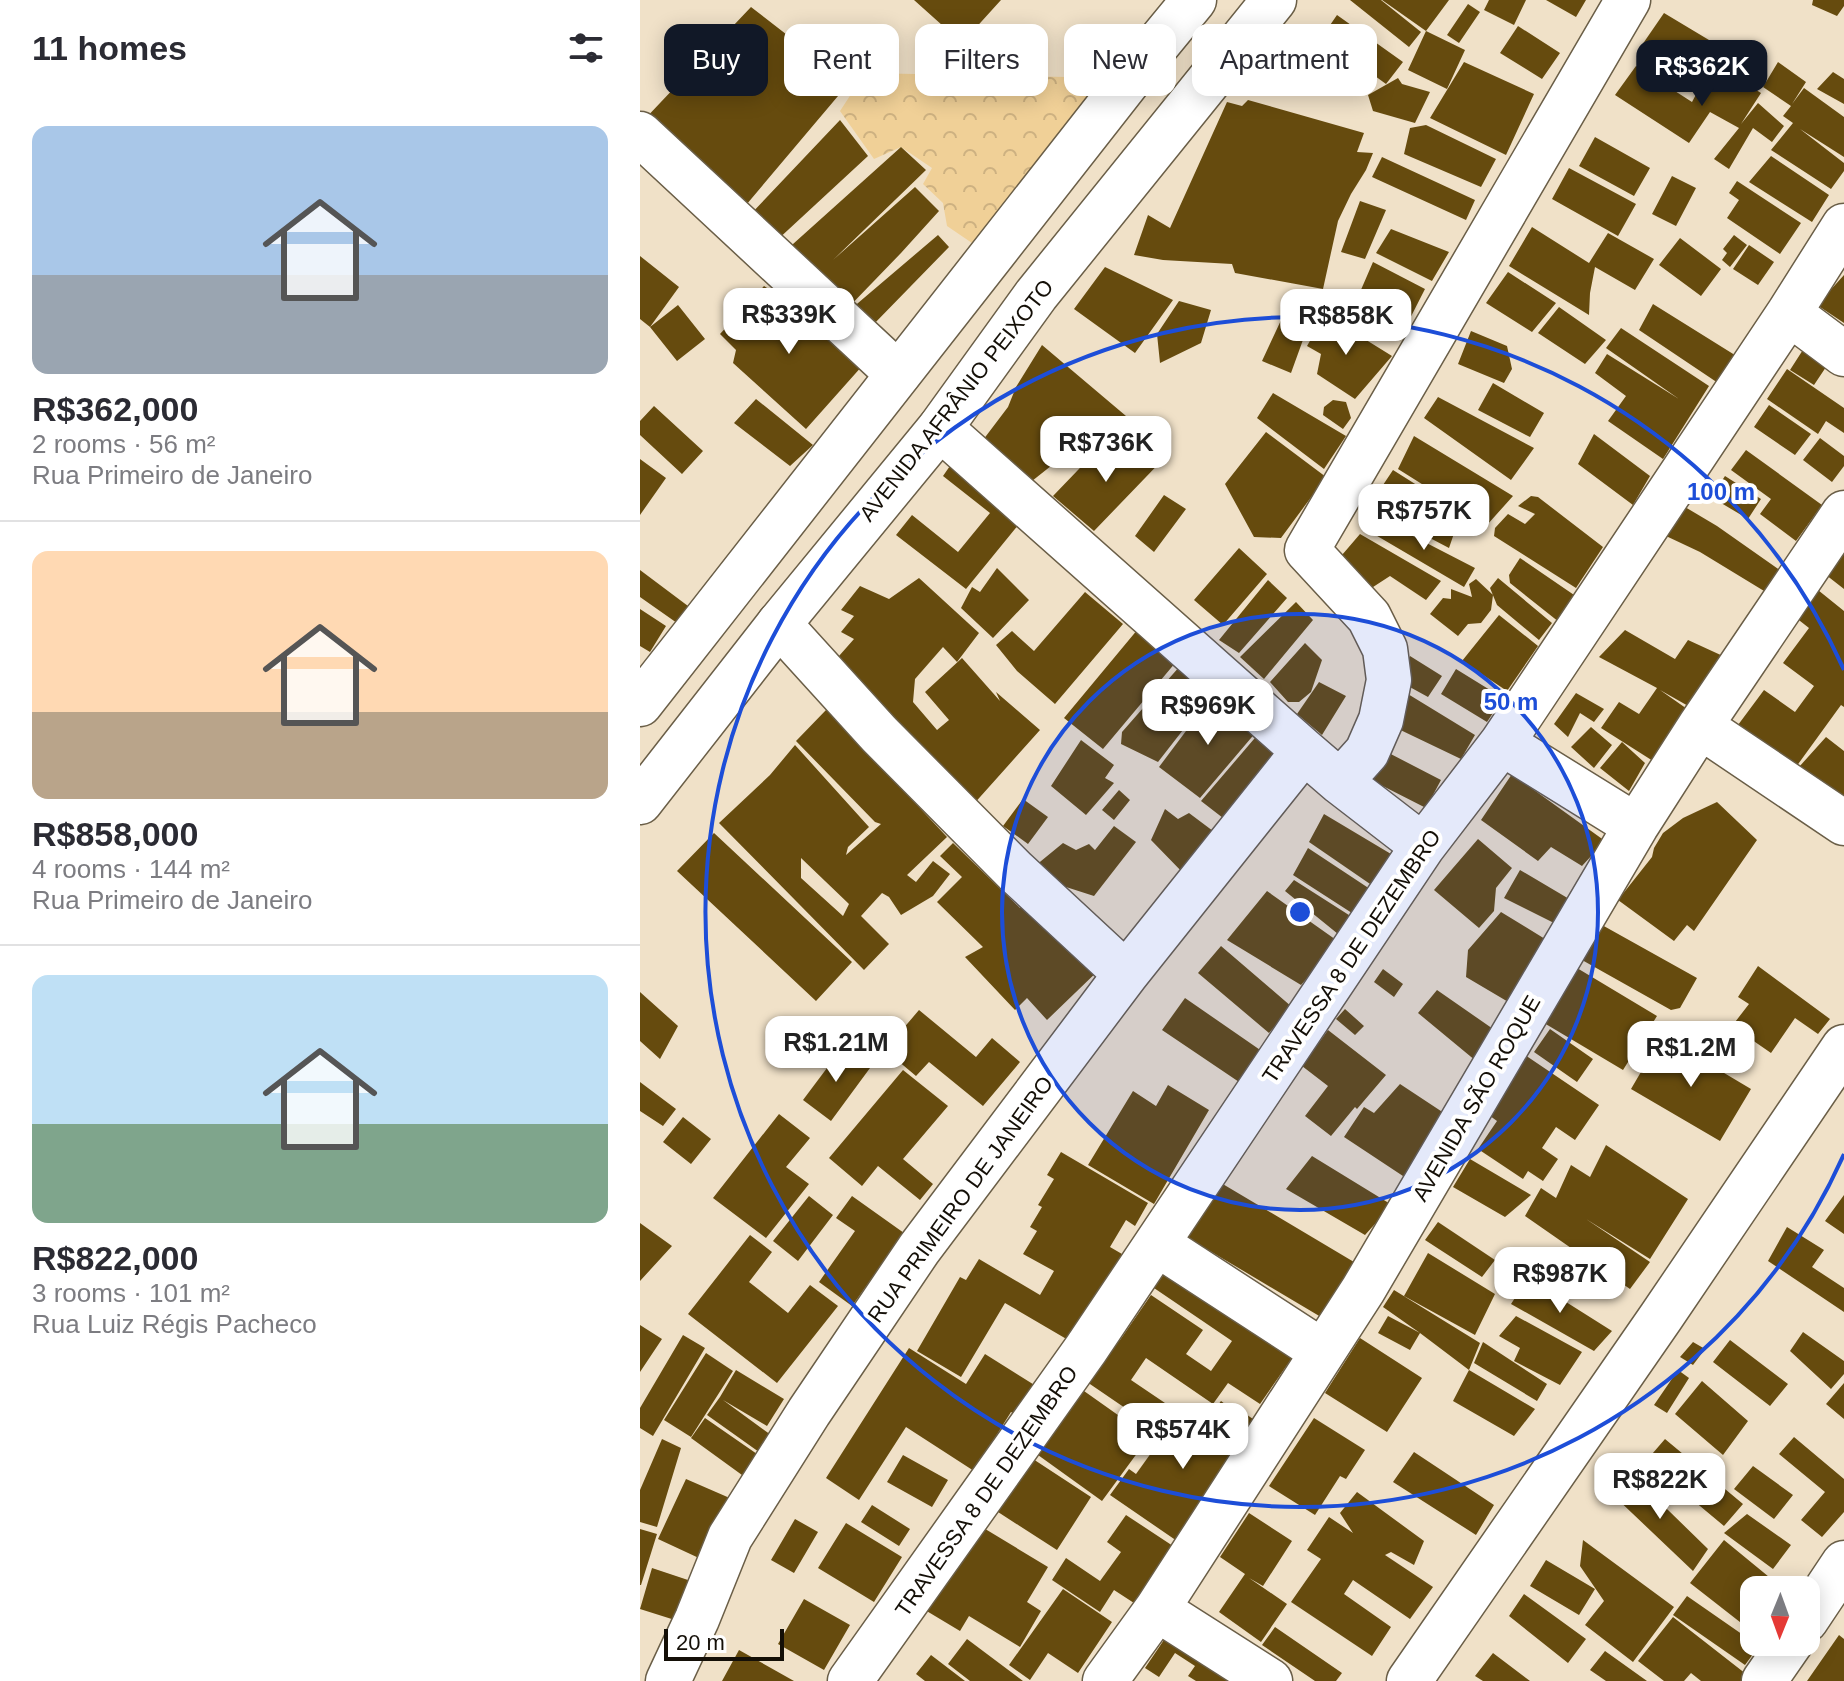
<!DOCTYPE html>
<html lang="en">
<head>
<meta charset="utf-8">
<style>
  :root { --surface:#fff; --page:#f7f7f7; --text:#2b2b33; --muted:#7c7c81; --line:#e1e1e2; --accent:#111827 }
  body { margin:0; font-family:Helvetica,sans-serif; background:var(--page); color:var(--text); height:100vh; display:flex; flex-direction:column; font-size:30px; white-space:nowrap }
  * { box-sizing:border-box; margin:0 }
  p { font-size:26px; color:var(--muted) }
  .icon { flex:none; width:44px; height:44px; fill:none; stroke:currentColor; stroke-width:2; stroke-linecap:round; stroke-linejoin:round }
  .map { position:relative; flex:1; overflow:hidden }
  .sheet { display:flex; flex-direction:column; background:var(--surface); width:640px }
  .sheet>* { flex:none }
  .guide { position:absolute; left:24px; top:24px; width:760px; height:72px; display:flex; gap:16px }
  .needle { width:52px; rotate:181deg }
  .fabs { position:absolute; left:1100px; top:1576px; display:grid; gap:16px }
  .fabs a { display:grid; place-items:center; width:80px; height:80px; border-radius:16px; background:var(--surface); box-shadow:0 4px 20px #0003; font-size:40px }
  .scale { position:absolute; left:24px; bottom:20px; width:120px; box-sizing:border-box; padding-left:8px; border:4px solid #140f07; border-top:0; font-size:22px; line-height:28px; white-space:nowrap; color:#140f07; -webkit-text-stroke:6px #fff; paint-order:stroke }
  .price { position:absolute; translate:-50% -68px; padding:0 18px; border-radius:16px; background:#fff; color:#222; font-size:26px; line-height:52px; filter:drop-shadow(0 2px 4px #0008) }
  .price::after { content:''; position:absolute; left:50%; top:48px; width:24px; height:18px; margin-left:-12px; background:inherit; clip-path:polygon(0 0,100% 0,50% 100%) }
  .price.on { background:var(--accent); color:#fff }
  ul { padding:0; list-style:none }
  li { display:grid; align-content:center; gap:16px; height:424px; padding:0 32px }
  li+li { border-top:2px solid var(--line) }
  li span { display:grid; place-items:center; height:248px; border-radius:16px; color:#555 }
  li>.icon { margin-inline-start:auto }
  span .icon { width:144px; height:144px; fill:#fffc; stroke-width:1 }
  li b { font-size:34px }
  h2 { display:flex; justify-content:space-between; align-items:center; height:96px; padding:0 32px; font-size:34px }
  .pill { padding:0 28px; border-radius:16px; background:var(--surface); box-shadow:0 4px 20px #0003; font-size:28px; line-height:72px }
  .pill.on { background:var(--accent); color:#fff }
  main { display:flex; flex:1; min-height:0 }
  .map>svg:first-child { display:block }
  .forest { fill:url(#forest-crowns) }
  .building { fill:#664b0e; fill-rule:evenodd }
  .lines { fill:none; stroke-linecap:round; stroke-linejoin:round }
  .minor-casing { stroke:#6a5e47; stroke-width:47 }
  .major-casing { stroke:#6a5e47; stroke-width:47 }
  .minor { stroke:#fff; stroke-width:44 }
  .major { stroke:#fff; stroke-width:44 }
  .ring { fill:none; stroke:#1d4ed8; stroke-width:4 }
  .labels { text-anchor:middle; stroke-width:8; stroke-linejoin:round; paint-order:stroke }
  .street-label { font-size:22px; fill:#140f07; stroke:#fff }
  .centre { fill:#1d4ed8; stroke:#fff; stroke-width:4 }
  .ring-label { font-size:24px; text-anchor:middle; font-weight:bold; fill:#1d4ed8; stroke:#fff; stroke-width:8; stroke-linejoin:round; paint-order:stroke }
</style>
</head>
<body>
<main>
<section class="sheet">
<h2>11 homes<svg class="icon" aria-label="filters" viewBox="0 0 24 24"><path d="M4 7h16M4 17h16"/><circle cx="9" cy="7" r="2"/><circle cx="15" cy="17" r="2"/></svg></h2>
<ul>
<li><span style="background:linear-gradient(#a9c7e8 60%,#9aa5b1 0)"><svg class="icon" aria-label="home" viewBox="0 0 24 24"><path d="M3 11l9-7 9 7M6 9v11h12V9"/></svg></span><div><b>R$362,000</b><p>2 rooms · 56 m²</p><p>Rua Primeiro de Janeiro</p></div></li>
<li><span style="background:linear-gradient(#ffd9b3 65%,#b9a48a 0)"><svg class="icon" aria-label="home" viewBox="0 0 24 24"><path d="M3 11l9-7 9 7M6 9v11h12V9"/></svg></span><div><b>R$858,000</b><p>4 rooms · 144 m²</p><p>Rua Primeiro de Janeiro</p></div></li>
<li><span style="background:linear-gradient(#bfe0f5 60%,#7fa58c 0)"><svg class="icon" aria-label="home" viewBox="0 0 24 24"><path d="M3 11l9-7 9 7M6 9v11h12V9"/></svg></span><div><b>R$822,000</b><p>3 rooms · 101 m²</p><p>Rua Luiz Régis Pacheco</p></div></li>
</ul>
</section>
<div class="map">
<svg width="1204" height="1681" viewBox="0 0 1204 1681">
  <defs>
    <pattern id="forest-crowns" width="20" height="18" patternUnits="userSpaceOnUse" patternTransform="scale(2)"><rect width="20" height="18" fill="#f0d097"/><path d="M2 6a3 3 0 1 1 6 0M12 15a3 3 0 1 1 6 0" fill="none" stroke="#cdb181"/></pattern>
  </defs>
  <rect width="100%" height="100%" fill="#f0e1c8"/>
  <path class="forest" d="M225 73 479 78 332 243 307 226 303 203 283 184 292 168 261 147 234 159 200 111Z"/>
  <path class="building" d="M274 0H361L322 43Z
    M710 0H741L781 32 769 47Z
    M742 0H809L786 31Z
    M849 0H886L874 25 844 10Z
    M906 0H946L936 17Z
    M1173 0H1204V6L1197 16 1172 5Z
    M828 4 840 12 819 43 807 35Z
    M111 7 209 83 101 211 2 122Z
    M1024 13 1074 43 1056 69 1002 45Z
    M697 15 763 62 746 84 735 76 724 91 681 60 688 52 677 44Z
    M878 26 920 53 902 79 860 53Z
    M786 31 825 50 807 89 768 70Z
    M824 62 894 94 866 155 790 118Z
    M1138 62 1166 82 1152 104 1164 88 1204 117V157L1160 129 1204 163V171L1191 189 1131 150 1153 123 1143 116 1151 106 1123 87Z
    M1073 63 1121 93 1101 124 1118 103 1144 126 1132 142 1113 128 1089 169 1074 159 1099 128 1070 112 1049 143 975 95 996 66 1052 102Z
    M1193 72 1204 79V104L1177 89Z
    M758 78 762 84 790 92 775 123 733 111 728 95Z
    M608 100 724 133 717 152 733 153 726 170 711 194 698 221 683 289 595 273 592 264 523 260 494 255 508 215 530 228 587 102 602 106Z
    M200 120 228 156 135 242 108 217Z
    M786 125 856 159 841 187 764 154 770 128Z
    M955 137 1010 168 994 196 939 166Z
    M261 147 286 170 193 260 275 187 299 211 261 253 204 312 143 253Z
    M1131 156 1189 195 1172 222 1109 182Z
    M742 157 835 200 826 220 732 177Z
    M929 168 996 204 978 236 912 199Z
    M1032 176 1056 188 1036 226 1012 214Z
    M1097 181 1161 223 1140 254 1087 218 1099 200 1089 193Z
    M720 201 746 210 725 259 701 252Z
    M892 227 949 263 968 233 1014 259 995 290 955 267 950 293 949 315 869 266Z
    M751 229 809 252 792 281 736 253Z
    M298 235 309 247 232 326 211 309Z
    M1094 235 1107 245 1090 267 1082 260 1087 253 1083 249Z
    M1040 238 1081 269 1061 296 1019 265Z
    M1109 245 1134 262 1118 285 1093 269Z
    M0 256 39 287 10 327 0 319Z
    M733 262 785 289 759 340 692 307 717 299Z
    M465 267 533 300 495 353 434 309Z
    M868 272 916 303 892 332 846 303Z
    M1204 275V323L1177 305Z
    M124 286 159 309 223 365 166 429 93 363 96 350 80 334Z
    M539 301 571 310 561 343 520 363 517 334Z
    M1013 304 1098 357 1081 385 999 330Z
    M38 305 65 339 37 361 10 327Z
    M919 307 966 340 945 364 898 333Z
    M643 316 668 326 651 373 622 361Z
    M670 318 702 325 752 356 715 399 677 374 681 354 667 346 678 327Z
    M981 328 1069 386 1023 459 968 421 986 396 955 373 967 354 1039 399 966 348Z
    M831 331 867 346 872 369 864 383 818 364Z
    M1168 342 1192 358 1174 385 1150 370Z
    M402 345 486 416 461 432 438 423 431 428 445 439 392 481 343 440 368 407 376 387Z
    M1147 369 1204 408V433L1186 421 1178 434 1127 399Z
    M853 383 904 413 890 437 838 410Z
    M633 393 706 436 684 469 617 418Z
    M798 397 894 448 871 480 784 418Z
    M116 399 173 445 150 466 94 423Z
    M693 400 706 402 711 418 703 429 683 415 684 407Z
    M1129 405 1171 434 1155 455 1114 427Z
    M14 406 63 451 42 474 0 435V421Z
    M626 432 686 477 641 538 614 537 585 484Z
    M954 434 1010 476 993 505 938 464Z
    M774 436 873 496 847 525 758 469Z
    M1180 438 1204 456V466L1192 482 1163 460Z
    M522 442 531 451 454 531 413 496 462 445 489 467Z
    M1106 450 1182 505 1156 541 1120 514 1131 499 1091 470Z
    M0 459 26 478 0 515Z
    M312 463 383 519 326 589 256 535 272 515 318 552 350 513 303 476Z
    M753 470 821 513 809 548 729 506Z
    M1085 476 1121 499 1108 519 1071 497Z
    M524 495 546 509 514 552 495 536Z
    M891 496 898 497 963 547 936 588 854 536 855 528 868 514 885 524 895 514 878 506Z
    M1045 507 1077 526 1141 571 1129 594 1060 552 1026 536Z
    M738 518 835 568 824 587 727 530Z
    M720 534 801 581 786 600 750 576 730 589 696 562Z
    M1204 542V589L1181 571Z
    M599 548 627 574 583 625 554 600Z
    M880 558 937 597 919 622 870 583 869 575Z
    M357 568 389 600 353 638 321 608 332 587 340 592Z
    M0 570 48 606 37 623 0 597Z
    M279 578 339 633 317 662 303 647 275 679 273 702 297 730 309 720 285 692 322 658 360 701 356 692 400 730 332 806 184 673 214 639 201 632 214 616 201 610 220 586 249 599Z
    M858 578 912 623 899 640 857 605 850 588Z
    M836 579 853 595 851 610 841 623 828 624 818 636 790 614 803 598 811 599V589L832 597 829 584Z
    M628 580 647 598 599 653 579 640Z
    M1173 586 1204 611V707L1201 705 1156 767 1098 725 1124 690 1155 712 1174 686 1143 663 1169 628 1155 617Z
    M445 592 483 624 415 704 377 671 356 645 372 631 394 651Z
    M656 602 673 620 624 679 600 657Z
    M0 609 26 626 10 652 0 646Z
    M859 615 898 646 867 691 822 661Z
    M498 629 536 662 463 749 424 718Z
    M985 630 1035 659 1048 640 1085 657 1050 707 1020 690 1050 711 1013 761 961 728 979 702 999 714 1017 688 959 657Z
    M665 643 682 660 671 692 659 702H648L630 682Z
    M770 656 802 676 788 697 757 680Z
    M540 666 571 694 518 762 481 744 482 732Z
    M816 669 863 698 847 722 801 694Z
    M679 682 706 696 682 735 657 714Z
    M763 691 835 735 821 759 750 725Z
    M936 693 964 709 954 722 940 713 928 737 914 724Z
    M573 695 617 731 560 798 519 767Z
    M187 709 307 837 267 875 276 882 293 861 310 874 293 896 261 915 249 897 242 893 221 916 249 944 224 970 79 823 130 775 155 745 229 827 208 847 206 855 241 824 235 822 156 741ZM161 858 209 904 203 916 161 878Z
    M951 727 972 745 954 768 931 747Z
    M620 732 643 750 583 818 561 801Z
    M1186 737 1204 751V802L1159 767Z
    M441 740 474 765 465 778 474 783 446 815 411 786Z
    M982 742 1005 763 989 791 960 768Z
    M743 750 801 780 786 808 729 779Z
    M872 774 965 841 942 866 911 847 898 861 841 820Z
    M479 790 490 800 474 820 462 810Z
    M383 799 408 817 388 844 363 826Z
    M1077 802 1117 840 1054 931 1047 925 1034 941 978 900 1012 857 1014 848 1023 833 1043 818Z
    M525 809 538 819 549 813 581 837 546 876 511 840Z
    M684 814 751 854 733 886 669 842Z
    M474 826 496 842 454 896 426 887 395 866 423 843 436 850 449 844 455 850Z
    M74 833 212 962 176 1001 37 871Z
    M838 839 872 868 856 888 854 911 839 928 794 890Z
    M313 843 380 908 393 893 463 966 407 1020 387 998 375 1010 325 957 343 947 297 902 322 877 300 856Z
    M668 848 733 891 715 915 653 875Z
    M880 870 941 906 922 927 864 898Z
    M654 880 712 917 698 934 645 891Z
    M627 891 699 942 661 985 587 940Z
    M861 912 918 947 870 1003 826 977 828 950Z
    M962 925 1057 978 1040 1008 1031 1010 942 960Z
    M581 946 652 1007 629 1033 558 973Z
    M1118 966 1190 1019 1178 1034 1155 1018 1131 1053 1092 1026 1109 1004 1098 997Z
    M937 968 1017 1016 983 1070 904 1023Z
    M743 969 763 984 754 997 734 982Z
    M797 990 856 1031 836 1061 778 1013Z
    M0 992 38 1026 20 1059 0 1041Z
    M545 998 626 1054 605 1086 522 1030Z
    M705 1009 724 1026 715 1035 696 1019Z
    M279 1010 336 1057 352 1038 380 1062 343 1106 289 1062 276 1076 245 1050Z
    M910 1029 953 1059 937 1082 894 1052Z
    M688 1030 746 1075 717 1109 715 1107 691 1136 665 1116 688 1086 662 1066Z
    M1022 1036 1111 1089 1080 1141 991 1089Z
    M202 1048 230 1068 191 1121 163 1100Z
    M885 1055 959 1105 935 1140 916 1127 902 1148 918 1159 903 1181 888 1171 883 1179 838 1149 857 1121 846 1113Z
    M263 1070 308 1106 263 1159 293 1184 280 1200 238 1166 222 1186 189 1158Z
    M0 1082 36 1109 23 1126 0 1111Z
    M760 1084 813 1119 766 1178 704 1137 724 1107 734 1113Z
    M528 1085 569 1110 514 1204 448 1165 493 1091 516 1106Z
    M139 1114 170 1138 146 1167 169 1184 126 1238 73 1198Z
    M43 1117 71 1139 51 1164 23 1142Z
    M966 1145 1048 1199 1010 1259 946 1219 1010 1262 990 1289 885 1216 901 1188 916 1198 931 1165 950 1177Z
    M421 1152 508 1203 495 1226 486 1220 470 1247 482 1254 444 1320 435 1344 365 1303 321 1377 277 1351 320 1277 326 1280 339 1259 400 1295 414 1271 383 1254 397 1231 390 1227 402 1207 398 1205 414 1179 407 1175Z
    M672 1156 752 1205 725 1235 646 1189Z
    M830 1159 891 1195 865 1217 813 1187Z
    M576 1180 719 1265 686 1320 543 1235Z
    M1204 1195V1234L1185 1221Z
    M169 1196 193 1215 158 1261 133 1241Z
    M212 1196 264 1233 212 1306 179 1282 215 1231 196 1218Z
    M798 1222 855 1260 842 1277 785 1240Z
    M0 1223 32 1246 0 1281Z
    M1147 1227 1184 1250 1172 1267 1204 1288V1312L1128 1261Z
    M110 1235 132 1252 109 1282 118 1289 148 1313 170 1285 198 1306 137 1383 48 1314Z
    M788 1253 855 1294 835 1335 764 1296Z
    M535 1259 661 1345 620 1404 588 1383 573 1404 506 1358 491 1380 525 1403 510 1425 447 1382 477 1338 480 1340 511 1295 563 1330 546 1354 571 1371 592 1341 514 1288Z
    M888 1278 972 1331 954 1351 871 1304Z
    M754 1290 840 1343 829 1370 780 1333 770 1350 738 1333 748 1316 780 1333 743 1307Z
    M876 1316 942 1352 920 1385 874 1361 880 1348 859 1336Z
    M0 1325 22 1339 0 1372Z
    M1163 1332 1204 1361V1374L1191 1389 1150 1351Z
    M43 1335 65 1348 13 1436 0 1428V1408Z
    M720 1338 782 1378 747 1432 685 1393Z
    M1090 1340 1148 1384 1130 1406 1073 1362Z
    M843 1342 907 1384 897 1401 834 1363Z
    M1053 1342 1065 1349 1053 1365 1040 1357Z
    M269 1348 326 1384 345 1354 404 1391 385 1420 371 1412 334 1471 266 1427 219 1500 186 1478Z
    M66 1353 93 1371 51 1437 24 1420Z
    M96 1370 144 1399 127 1426 83 1400 131 1435 119 1452 67 1415 80 1397Z
    M829 1370 895 1409 874 1436 813 1401Z
    M1038 1370 1049 1378 1027 1413 1014 1405Z
    M1062 1381 1108 1421 1083 1455 1035 1414Z
    M1204 1383V1419L1186 1404Z
    M444 1391 509 1437 462 1501 398 1455Z
    M581 1401 594 1411 578 1431 566 1421Z
    M530 1407 579 1440 600 1410 623 1426 537 1541 470 1495 489 1469 496 1474 519 1442 511 1435Z
    M65 1418 117 1454 102 1475 51 1438Z
    M674 1418 725 1450 706 1479 700 1476 675 1515 629 1486Z
    M1154 1437 1204 1479V1512L1182 1537 1161 1520 1185 1492 1139 1454Z
    M22 1439 41 1448 17 1527 0 1522V1490Z
    M1025 1439 1103 1504 1084 1526 1006 1461Z
    M774 1452 854 1505 836 1535 753 1482Z
    M263 1455 308 1480 292 1507 247 1482Z
    M393 1459 451 1497 417 1550 358 1512Z
    M1113 1466 1153 1495 1134 1519 1094 1489Z
    M988 1471 1068 1549 1053 1571 972 1494Z
    M46 1479 92 1499 61 1559 18 1539Z
    M717 1492 784 1541 774 1565 751 1552 745 1555 793 1587 770 1619 713 1580 704 1594 751 1627 732 1656 651 1602 681 1559 667 1550 689 1517 713 1533 700 1513Z
    M232 1505 270 1529 259 1546 221 1522Z
    M609 1513 652 1541 623 1586 609 1578 647 1604 621 1642 579 1612 605 1574 580 1557Z
    M1107 1514 1151 1545 1133 1569 1084 1533Z
    M486 1515 533 1546 494 1603 474 1590 460 1612 412 1580 426 1558 460 1581 481 1552 467 1542Z
    M155 1519 178 1532 154 1573 131 1560Z
    M332 1521 408 1567 387 1602 401 1611 380 1647 329 1616 320 1631 280 1607Z
    M206 1523 262 1557 234 1602 178 1568Z
    M0 1529 17 1534 1 1585H0Z
    M943 1540 1034 1607 993 1662 945 1625 964 1601 940 1566Z
    M1084 1540 1145 1590H1114V1633L1050 1583Z
    M906 1560 955 1589 939 1615 890 1586Z
    M12 1568 51 1581 38 1621 0 1609Z
    M423 1589 472 1622 438 1673 408 1653 390 1680 369 1665Z
    M884 1594 946 1639 928 1663 869 1616Z
    M1047 1596 1119 1646 1105 1665 1033 1615Z
    M164 1599 210 1625 184 1670 138 1644Z
    M1033 1617 1106 1674 1101 1681H1061L1051 1673 1044 1681H1024L998 1661Z
    M635 1627 702 1673 696 1681H675L622 1645Z
    M532 1628 594 1681H556L548 1676 555 1666 535 1653 519 1677 505 1668Z
    M1199 1635 1204 1639V1681H1167Z
    M327 1639 383 1681H330L308 1664Z
    M99 1650 154 1681H82Z
    M965 1651 1007 1681H966L950 1670Z
    M853 1653 890 1681H843L835 1676Z
    M291 1655 325 1681H285L276 1674Z"/>
  <g class="lines">
    <g class="minor-casing">
      <path id="minor" d="M0 134 258 374
        M1149 313 1204 354
        M300 428 664 751 700 782 783 846
        M139 624 239 734 375 871 486 974
        M1060 726 1204 823
        M862 743 996 826
        M700 782 727 752 741 720 749 680 745 649 729 617 667 550 988 0
        M517 1244 683 1352
        M517 1609 630 1681
        M1166 1620 1204 1563
        M28 1681 57 1619 90 1537 169 1412 279 1249 486 974 664 751
        M210 1681 446 1349 783 846 862 743 1149 313 1204 226
        M465 1681 517 1609 723 1290 996 826 1060 726 1204 513
        M1124 1681 1151 1642"/>
    </g>
    <g class="major-casing">
      <path id="major" d="M0 704 503 62 554 0
        M0 802 139 624 300 428 396 295 634 0
        M769 1681 1021 1317 1204 1047"/>
    </g>
    <use href="#minor" class="minor"/>
    <use href="#major" class="major"/>
  </g>
  <circle cx="660" cy="912" r="298" fill="#1d4ed8" fill-opacity=".12"/>
  <g class="ring">
    <circle cx="660" cy="912" r="298"/>
    <path d="M1204 1154A595 595 0 1 1 1204 670"/>
  </g>
  <g class="labels">
    <g class="street-label">
      <text transform="translate(316 400) rotate(-52)" y="8">AVENIDA AFRÂNIO PEIXOTO</text>
      <text transform="translate(711 956) rotate(-56)" y="8">TRAVESSA 8 DE DEZEMBRO</text>
      <text transform="translate(836 1098) rotate(-60)" y="8">AVENIDA SÃO ROQUE</text>
      <text transform="translate(320 1199) rotate(-54)" y="8">RUA PRIMEIRO DE JANEIRO</text>
      <text transform="translate(346 1491) rotate(-55)" y="8">TRAVESSA 8 DE DEZEMBRO</text>
    </g>
  </g>
  <circle cx="660" cy="912" r="12" class="centre"/>
  <g class="ring-label">
    <text x="1081" y="500">100 m</text>
    <text x="871" y="710">50 m</text>
  </g>
</svg>
<div class="fabs">
<a><svg class="needle" viewBox="-14 -14 28 28"><path d="M0-13l5 13h-10z" fill="#e53935"/><path d="M0 13l5-13h-10z" fill="#7c7c81"/></svg></a>
</div>
<div class="scale">20 m</div>
<b class="price on" style="left:1062px;top:108px">R$362K</b>
<b class="price" style="left:149px;top:356px">R$339K</b>
<b class="price" style="left:706px;top:357px">R$858K</b>
<b class="price" style="left:466px;top:484px">R$736K</b>
<b class="price" style="left:784px;top:552px">R$757K</b>
<b class="price" style="left:568px;top:747px">R$969K</b>
<b class="price" style="left:196px;top:1084px">R$1.21M</b>
<b class="price" style="left:1051px;top:1089px">R$1.2M</b>
<b class="price" style="left:920px;top:1315px">R$987K</b>
<b class="price" style="left:543px;top:1471px">R$574K</b>
<b class="price" style="left:1020px;top:1521px">R$822K</b>
<div class="guide">
<a class="pill on">Buy</a>
<a class="pill">Rent</a>
<a class="pill">Filters</a>
<a class="pill">New</a>
<a class="pill">Apartment</a>
</div>
</div>
</main>
</body>
</html>
